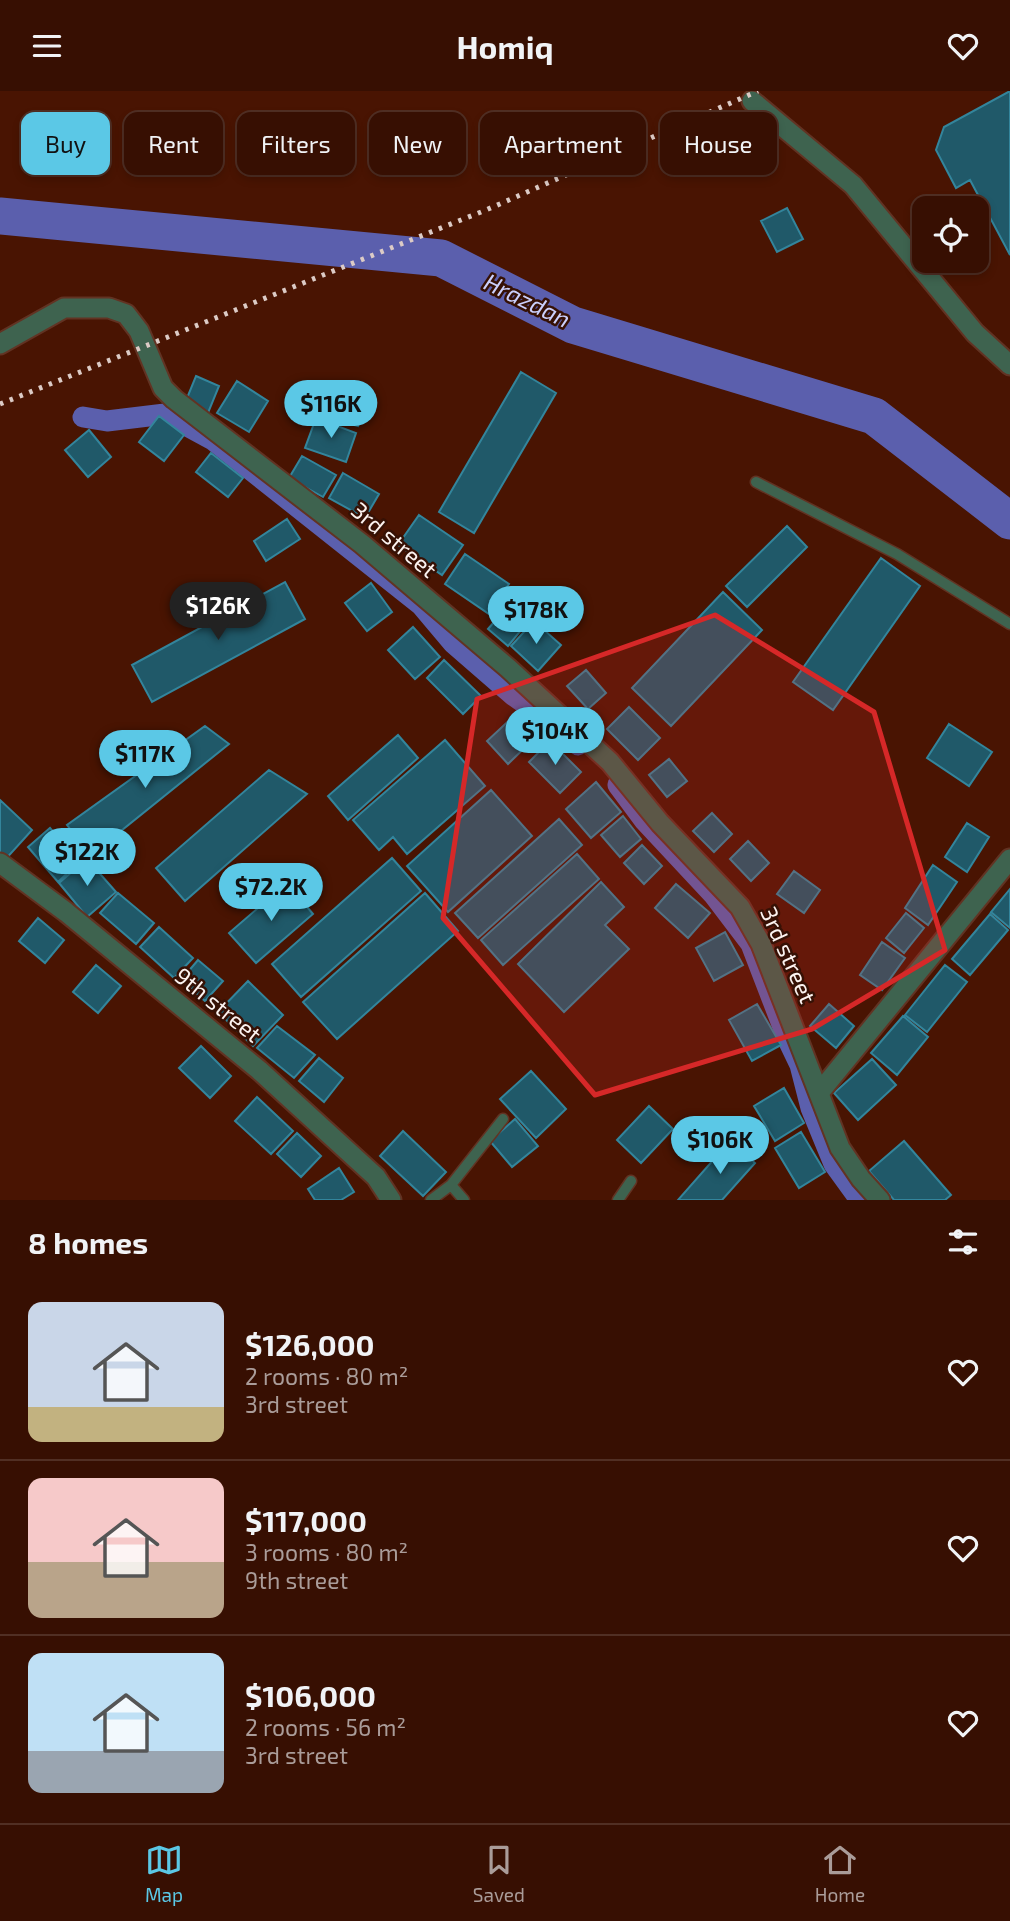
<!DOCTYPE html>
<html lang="en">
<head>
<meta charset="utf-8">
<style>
  :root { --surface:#370f02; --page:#421d11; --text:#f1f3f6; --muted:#aa9c99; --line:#512f24; --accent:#5bc8e6 }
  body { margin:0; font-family:"Exo 2",sans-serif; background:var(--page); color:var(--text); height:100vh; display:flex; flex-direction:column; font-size:26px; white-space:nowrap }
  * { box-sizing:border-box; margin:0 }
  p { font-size:23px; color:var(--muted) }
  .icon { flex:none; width:38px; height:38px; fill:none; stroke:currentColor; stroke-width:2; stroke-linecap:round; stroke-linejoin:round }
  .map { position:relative; height:1109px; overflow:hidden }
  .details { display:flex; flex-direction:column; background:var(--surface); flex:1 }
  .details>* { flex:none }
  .top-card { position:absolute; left:21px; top:21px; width:970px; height:63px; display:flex; gap:14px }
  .controls { position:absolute; left:912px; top:105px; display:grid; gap:14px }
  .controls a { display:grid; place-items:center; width:77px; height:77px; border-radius:14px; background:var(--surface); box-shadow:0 4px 10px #0003,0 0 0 2px var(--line); font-size:35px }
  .price { position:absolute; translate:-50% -60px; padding:0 16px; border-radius:24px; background:var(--accent); color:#111; font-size:23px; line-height:46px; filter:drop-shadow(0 2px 4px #0008) }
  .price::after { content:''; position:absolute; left:50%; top:42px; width:21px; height:16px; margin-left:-10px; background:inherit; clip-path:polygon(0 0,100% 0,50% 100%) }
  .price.active { background:#222; color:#fff }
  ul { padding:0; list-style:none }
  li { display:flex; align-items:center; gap:21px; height:175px; padding:0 28px }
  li+li { border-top:2px solid var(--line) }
  li span { display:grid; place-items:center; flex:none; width:196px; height:140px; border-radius:14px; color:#555 }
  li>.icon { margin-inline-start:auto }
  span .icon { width:84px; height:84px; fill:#fffc; stroke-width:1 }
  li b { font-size:30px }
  h2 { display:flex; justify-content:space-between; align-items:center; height:84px; padding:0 28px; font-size:30px }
  .pill { padding:0 24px; border-radius:14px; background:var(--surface); box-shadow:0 4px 10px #0003,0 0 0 2px var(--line); font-size:24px; line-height:63px }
  .pill.active { background:var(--accent); color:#111 }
  header { display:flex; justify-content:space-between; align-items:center; height:91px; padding:0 28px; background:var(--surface); font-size:32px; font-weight:700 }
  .tabs { display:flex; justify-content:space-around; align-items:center; height:98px; border-top:2px solid var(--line); background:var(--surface); font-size:19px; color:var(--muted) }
  .tabs a { display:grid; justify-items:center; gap:4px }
  .tabs .active { color:var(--accent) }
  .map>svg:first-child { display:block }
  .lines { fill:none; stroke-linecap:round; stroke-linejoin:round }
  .canal { stroke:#5b5fad; stroke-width:21 }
  .river { stroke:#5b5fad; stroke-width:37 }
  .building { fill:#205969; stroke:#33859c; stroke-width:2 }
  .lane-casing { stroke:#623323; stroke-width:13 }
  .street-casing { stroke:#623323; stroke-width:23 }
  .lane { stroke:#3e634f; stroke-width:10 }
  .street { stroke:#3e634f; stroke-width:19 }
  .rail { stroke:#dccbc6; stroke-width:5; stroke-dasharray:3.5 7; stroke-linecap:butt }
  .marked { fill:#d62828; fill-opacity:0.2; stroke:#d62828; stroke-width:5; stroke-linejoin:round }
  .labels { text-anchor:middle; stroke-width:5; stroke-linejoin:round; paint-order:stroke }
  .street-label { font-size:23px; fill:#fcf3f0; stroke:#361105 }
  .water-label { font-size:24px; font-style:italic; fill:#cbd0fc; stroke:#361105 }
</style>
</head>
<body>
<header><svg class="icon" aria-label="menu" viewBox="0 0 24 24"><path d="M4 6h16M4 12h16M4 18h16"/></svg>Homiq<svg class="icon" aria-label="heart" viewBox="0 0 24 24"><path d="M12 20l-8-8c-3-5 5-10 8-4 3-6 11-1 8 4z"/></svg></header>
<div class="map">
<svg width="1010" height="1109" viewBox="0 0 1010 1109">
  <rect width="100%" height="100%" fill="#491402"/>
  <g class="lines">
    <path class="canal" d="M83 326 107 330 165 323 213 349 421 514 453 552 514 605 559 637 578 654
      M618 694 644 729 713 803 751 853 788 949 800 974 811 1017 834 1073 860 1109"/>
    <path class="river" d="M0 125 441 167 573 234 874 325 1010 430"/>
  </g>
  <path class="building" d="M1010 0V164L970 89 956 97 936 59 944 36Z
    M787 117 803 148 777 161 761 130Z
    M521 281 556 302 474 442 439 421Z
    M196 285 219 295 208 322 185 312Z
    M237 290 268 310 249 341 217 322Z
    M327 299 365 309 358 335 320 325Z
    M159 325 184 344 164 370 139 351Z
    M316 327 356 342 346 371 305 357Z
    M89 339 111 366 88 386 65 359Z
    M211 362 243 387 228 406 196 381Z
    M302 365 336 384 323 406 289 387Z
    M343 382 379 403 365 427 329 407Z
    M419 424 463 454 442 484 398 454Z
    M287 428 300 448 266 470 254 450Z
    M787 435 807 456 747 516 726 495Z
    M465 463 509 493 489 523 445 493Z
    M881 467 920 495 833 619 793 591Z
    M285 491 305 528 152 611 132 574Z
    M371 492 392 521 367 540 345 512Z
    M723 501 762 539 671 635 632 597Z
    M507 516 526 533 508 555 488 538Z
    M534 530 561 554 538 580 511 555Z
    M413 536 440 566 415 588 388 559Z
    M444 569 481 605 463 623 427 587Z
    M586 579 606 602 588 618 567 595Z
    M629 616 660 647 638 669 607 638Z
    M516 623 537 645 508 673 487 650Z
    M949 633 992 661 969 695 927 667Z
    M205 635 229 653 91 764 67 734Z
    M398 644 418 667 348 729 328 705Z
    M445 649 485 695 407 763 393 746 379 759 353 729Z
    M550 650 581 681 560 702 529 671Z
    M669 668 687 690 667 706 649 684Z
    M269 679 307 703 185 810 156 777Z
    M596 691 621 721 591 747 566 718Z
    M491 699 532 745 448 821 407 775Z
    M0 709 32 739 4 770 0 767Z
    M712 722 732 743 714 761 693 740Z
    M623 725 641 748 620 766 601 744Z
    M559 728 582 754 478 847 455 822Z
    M967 732 989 746 967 781 945 766Z
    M50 737 79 771 58 791 28 756Z
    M748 750 769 772 751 790 730 768Z
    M642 754 662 775 644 793 624 772Z
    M577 763 599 788 503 874 481 849Z
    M392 767 421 800 301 906 272 873Z
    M87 768 116 801 87 826 59 792Z
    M933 774 957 791 928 834 905 817Z
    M794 780 820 799 804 822 777 803Z
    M601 791 624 816 605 834 629 858 564 921 518 873Z
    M287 792 313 823 256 872 229 842Z
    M676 793 710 822 688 847 655 817Z
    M1010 798V837L991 821Z
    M118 802 154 832 136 853 100 822Z
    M425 802 458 840 337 948 303 911Z
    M906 822 924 837 904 862 886 847Z
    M990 823 1008 839 970 884 952 868Z
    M38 827 64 849 45 872 19 850Z
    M159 836 193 867 174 887 140 856Z
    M725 841 743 874 714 890 696 857Z
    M882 851 905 867 882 899 860 884Z
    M198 869 223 890 205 910 181 889Z
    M96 874 121 895 98 922 73 901Z
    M945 874 967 891 927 941 905 924Z
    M248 890 283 924 253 955 218 921Z
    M757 913 781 954 752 970 729 929Z
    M829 913 854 935 836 957 810 935Z
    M903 925 928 946 897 984 871 962Z
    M277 935 315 964 294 987 257 957Z
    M201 955 231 985 210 1007 179 977Z
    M319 967 343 987 324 1011 299 990Z
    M872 968 896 994 858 1029 834 1002Z
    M531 980 566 1018 536 1047 500 1008Z
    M784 997 804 1032 775 1050 754 1015Z
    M257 1006 293 1040 271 1063 235 1030Z
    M649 1015 673 1038 641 1072 617 1049Z
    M515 1028 538 1055 512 1076 490 1050Z
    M403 1040 446 1081 423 1105 380 1065Z
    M801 1041 825 1081 799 1097 775 1057Z
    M297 1042 321 1065 301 1086 277 1063Z
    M730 1050 755 1072 722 1109H678Z
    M904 1050 951 1104 945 1109H894L869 1080Z
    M339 1077 354 1101 341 1109H315L308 1098Z"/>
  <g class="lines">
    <g class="lane-casing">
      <path id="lane" d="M756 391 897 463 1010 533
        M451 1094 464 1109
        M431 1109 451 1094 503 1028
        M618 1109 631 1090"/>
    </g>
    <g class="street-casing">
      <path id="street" d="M752 10 853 94 975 242 1010 274
        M0 253 64 217H109L126 223 139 240 163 297 174 308 362 453 508 577 610 671 660 732 740 816 761 853 840 1057 861 1088 880 1109
        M0 772 66 821 259 979 376 1086 391 1109
        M819 1002 1010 768"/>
    </g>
    <use href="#lane" class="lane"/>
    <use href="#street" class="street"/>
    <path class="rail" d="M0 313 486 119 758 0"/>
  </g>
  <path class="marked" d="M715 524 874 621 945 859 812 938 595 1004 443 827 477 608Z"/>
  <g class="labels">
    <g class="street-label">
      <text transform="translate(394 449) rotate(40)" y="8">3rd street</text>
      <text transform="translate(788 864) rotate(66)" y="8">3rd street</text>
      <text transform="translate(218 914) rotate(39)" y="8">9th street</text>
    </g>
    <g class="water-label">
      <text transform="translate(527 210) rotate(26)" y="8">Hrazdan</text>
    </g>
  </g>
</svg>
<div class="controls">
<a><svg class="icon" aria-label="locate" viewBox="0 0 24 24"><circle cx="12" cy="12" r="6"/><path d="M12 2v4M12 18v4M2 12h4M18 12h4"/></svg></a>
</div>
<b class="price" style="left:331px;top:349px">$116K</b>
<b class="price active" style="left:218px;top:551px">$126K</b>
<b class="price" style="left:536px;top:555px">$178K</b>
<b class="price" style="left:555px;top:676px">$104K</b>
<b class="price" style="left:145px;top:699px">$117K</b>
<b class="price" style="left:87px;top:797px">$122K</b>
<b class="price" style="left:271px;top:832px">$72.2K</b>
<b class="price" style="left:720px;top:1085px">$106K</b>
<div class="top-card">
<a class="pill active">Buy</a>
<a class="pill">Rent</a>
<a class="pill">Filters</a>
<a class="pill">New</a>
<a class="pill">Apartment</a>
<a class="pill">House</a>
</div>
</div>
<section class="details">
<h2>8 homes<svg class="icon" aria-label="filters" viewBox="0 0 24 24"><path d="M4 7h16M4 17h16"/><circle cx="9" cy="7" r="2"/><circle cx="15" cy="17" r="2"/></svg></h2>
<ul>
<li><span style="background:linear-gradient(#c9d6e8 75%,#c2b280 0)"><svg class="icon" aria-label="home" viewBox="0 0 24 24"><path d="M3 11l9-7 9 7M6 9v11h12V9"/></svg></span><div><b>$126,000</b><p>2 rooms · 80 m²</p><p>3rd street</p></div><svg class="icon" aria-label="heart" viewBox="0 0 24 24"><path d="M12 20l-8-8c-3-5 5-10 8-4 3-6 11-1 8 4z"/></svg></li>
<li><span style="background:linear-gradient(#f6c9c9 60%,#b9a48a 0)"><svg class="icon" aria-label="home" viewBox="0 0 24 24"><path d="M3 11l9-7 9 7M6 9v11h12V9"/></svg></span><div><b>$117,000</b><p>3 rooms · 80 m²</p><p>9th street</p></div><svg class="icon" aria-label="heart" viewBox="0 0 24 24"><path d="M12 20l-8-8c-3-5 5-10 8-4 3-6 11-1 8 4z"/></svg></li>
<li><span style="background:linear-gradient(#bfe0f5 70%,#9aa5b1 0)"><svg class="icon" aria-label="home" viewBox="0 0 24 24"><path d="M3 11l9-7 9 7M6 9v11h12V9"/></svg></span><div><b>$106,000</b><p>2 rooms · 56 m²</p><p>3rd street</p></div><svg class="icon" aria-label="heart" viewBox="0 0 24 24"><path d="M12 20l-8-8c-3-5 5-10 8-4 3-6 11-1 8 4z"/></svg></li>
</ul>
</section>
<nav class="tabs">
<a class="active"><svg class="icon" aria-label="map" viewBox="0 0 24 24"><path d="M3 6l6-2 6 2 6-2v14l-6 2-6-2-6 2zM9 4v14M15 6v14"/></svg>Map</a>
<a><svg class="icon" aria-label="saved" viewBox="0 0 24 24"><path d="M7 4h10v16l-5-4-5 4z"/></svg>Saved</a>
<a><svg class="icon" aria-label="home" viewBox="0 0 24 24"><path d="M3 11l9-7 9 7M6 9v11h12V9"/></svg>Home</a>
</nav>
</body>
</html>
